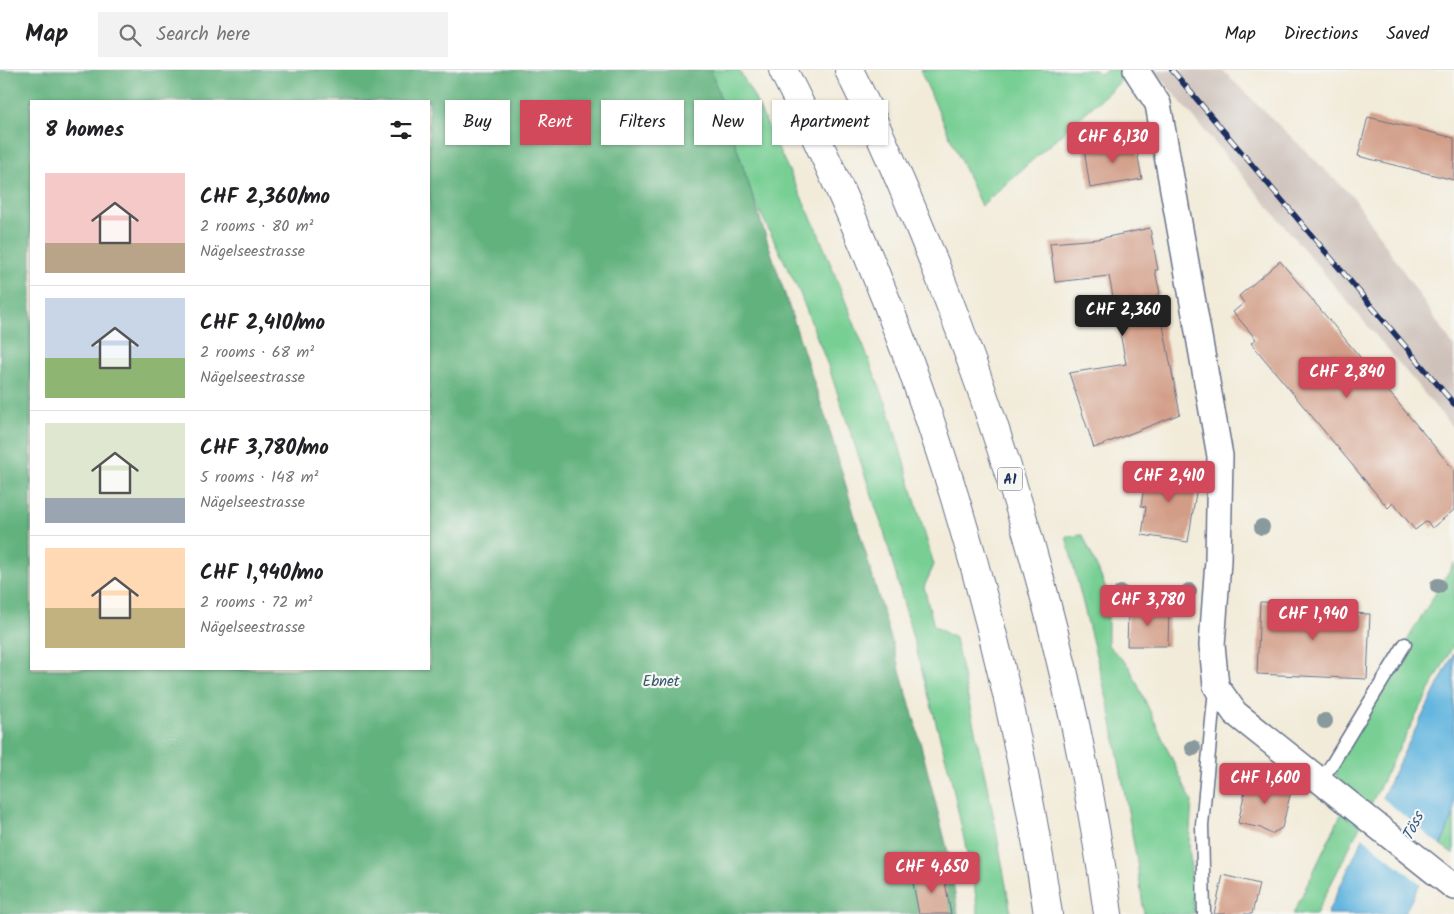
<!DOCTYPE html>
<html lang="en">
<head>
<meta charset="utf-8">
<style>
  :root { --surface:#fff; --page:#f2f2f2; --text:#202124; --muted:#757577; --line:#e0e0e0; --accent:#d1495b }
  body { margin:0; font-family:Kalam,sans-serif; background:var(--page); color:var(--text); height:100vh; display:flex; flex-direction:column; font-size:19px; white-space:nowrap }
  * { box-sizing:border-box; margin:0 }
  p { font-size:16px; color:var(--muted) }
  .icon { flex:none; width:28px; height:28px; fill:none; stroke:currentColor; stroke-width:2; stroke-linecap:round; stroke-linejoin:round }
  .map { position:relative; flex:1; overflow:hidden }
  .details { position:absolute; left:30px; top:30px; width:400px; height:570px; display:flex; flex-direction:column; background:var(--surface); border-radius:0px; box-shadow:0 1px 4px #0004 }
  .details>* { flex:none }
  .guide { position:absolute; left:445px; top:30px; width:475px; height:45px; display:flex; gap:10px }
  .price { position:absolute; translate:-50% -42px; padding:0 11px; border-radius:5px; background:var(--accent); color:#fff; font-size:16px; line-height:32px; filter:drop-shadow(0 1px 2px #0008) }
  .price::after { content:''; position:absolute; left:50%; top:30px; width:15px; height:11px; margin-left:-8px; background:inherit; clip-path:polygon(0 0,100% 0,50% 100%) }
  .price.active { background:#222; color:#fff }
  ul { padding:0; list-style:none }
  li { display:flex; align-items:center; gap:15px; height:125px; padding:0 15px }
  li+li { border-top:1px solid var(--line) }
  li span { display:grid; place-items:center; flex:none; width:140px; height:100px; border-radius:0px; color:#555 }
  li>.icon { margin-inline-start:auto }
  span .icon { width:60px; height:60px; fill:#fffc; stroke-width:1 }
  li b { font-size:21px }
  h2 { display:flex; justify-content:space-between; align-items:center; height:60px; padding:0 15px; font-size:21px }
  .tag { padding:0 18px; border-radius:0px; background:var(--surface); box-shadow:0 1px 4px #0004; font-size:18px; line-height:45px }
  .tag.active { background:var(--accent); color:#fff }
  header { display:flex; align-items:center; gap:30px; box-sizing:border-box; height:70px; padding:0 25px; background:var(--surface); border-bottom:1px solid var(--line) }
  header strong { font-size:24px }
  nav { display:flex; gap:28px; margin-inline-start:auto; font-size:18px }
  .search { width:350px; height:45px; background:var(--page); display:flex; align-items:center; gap:12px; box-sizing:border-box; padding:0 18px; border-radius:0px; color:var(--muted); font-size:19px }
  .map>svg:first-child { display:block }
  .industrial { fill:#cec1ba }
  .green { fill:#78cf94; stroke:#4a7f79 }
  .forest { fill:#62b27e; stroke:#3e706e; fill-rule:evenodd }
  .water { fill:#64b6df; stroke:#40729e }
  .pier { fill:#f2ebd9 }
  .building { fill:#d29c86 }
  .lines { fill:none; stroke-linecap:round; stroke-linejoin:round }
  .lane-casing { stroke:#667189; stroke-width:15 }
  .street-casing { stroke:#667189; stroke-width:28 }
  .highway-casing { stroke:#667189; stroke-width:30 }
  .lane { stroke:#fff; stroke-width:12 }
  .street { stroke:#fff; stroke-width:25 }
  .highway { stroke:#fff; stroke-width:28 }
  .rail-casing { stroke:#1b2f5e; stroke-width:5.5 }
  .rail { stroke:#f6f6f2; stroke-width:4; stroke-dasharray:11; stroke-linecap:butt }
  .tree { fill:#889a9d }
  .labels { text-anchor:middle; stroke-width:4.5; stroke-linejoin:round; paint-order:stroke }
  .shield { fill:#f6f6f2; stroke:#5d6b8a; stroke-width:1 }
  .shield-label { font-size:14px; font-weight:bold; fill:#1b2f5e }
  .park-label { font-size:15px; fill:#32576c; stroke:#f6f6f2 }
  .water-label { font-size:16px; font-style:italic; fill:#315885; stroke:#f6f6f2 }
</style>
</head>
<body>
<header>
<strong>Map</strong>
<div class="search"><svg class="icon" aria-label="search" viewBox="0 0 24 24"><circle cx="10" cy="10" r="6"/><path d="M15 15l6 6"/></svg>Search here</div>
<nav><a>Map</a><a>Directions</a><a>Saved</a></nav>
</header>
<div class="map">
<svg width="1454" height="844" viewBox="0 0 1454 844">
  <rect width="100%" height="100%" fill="#f6f6f2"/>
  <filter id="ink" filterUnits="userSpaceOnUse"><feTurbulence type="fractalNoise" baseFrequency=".02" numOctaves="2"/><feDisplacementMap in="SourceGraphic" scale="10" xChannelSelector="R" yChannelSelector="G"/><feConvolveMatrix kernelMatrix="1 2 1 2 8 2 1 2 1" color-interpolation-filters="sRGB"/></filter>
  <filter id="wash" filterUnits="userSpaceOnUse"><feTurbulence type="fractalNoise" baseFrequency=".0096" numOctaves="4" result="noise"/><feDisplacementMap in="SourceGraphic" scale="20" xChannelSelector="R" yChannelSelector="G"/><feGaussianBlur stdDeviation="1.12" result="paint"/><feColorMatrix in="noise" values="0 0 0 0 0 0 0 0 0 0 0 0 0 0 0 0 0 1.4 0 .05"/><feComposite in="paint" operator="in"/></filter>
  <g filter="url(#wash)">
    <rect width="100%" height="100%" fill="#f2ebd9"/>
    <path class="industrial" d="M1154 0H1222L1354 128 1454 277V359Z"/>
    <path class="green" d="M711 0H739L754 27 817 160 888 338 934 495 924 517 934 556 955 568 994 748 1011 844H978L975 821 951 708 885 465 830 301 799 221 754 130Z
      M920 0H1096L1100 4 1107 0H1118L1121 11 981 136Z
      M1083 465 1108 523V575L1129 596 1192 732 1189 773 1194 844H1144L1137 792 1110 641 1066 466Z
      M1454 493V574L1396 684 1316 844H1293L1347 732 1332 694Z
      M1454 744V784L1441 775Z"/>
    <path class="forest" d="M0 0H711L829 358 914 648 949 786 958 844H0ZM31 31H429V599H31Z"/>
    <path class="water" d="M1454 583V744L1444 768 1404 844H1327L1401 688Z"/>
    <path class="pier" d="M1380 726 1442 777 1422 815 1361 766Z"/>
    <g id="blocks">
      <path class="building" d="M1368 47 1454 68V110L1358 86Z
        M1135 71 1142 109 1090 118 1084 79Z
        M1150 158 1158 200H1155L1160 224H1157L1180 344 1094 378 1069 303 1126 294 1109 206 1055 212 1050 173 1098 169Z
        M1280 191 1454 400V440L1432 458 1427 451 1415 460 1393 433 1388 438 1251 273 1256 269 1233 242 1244 233 1239 226Z
        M1147 396 1199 404 1188 472 1142 465 1146 437 1141 436Z
        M1260 532 1347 535 1346 543 1370 544 1367 609 1257 604Z
        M1133 536 1169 537 1168 576H1127L1128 544H1133Z
        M1248 707 1292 717 1282 758 1271 764 1261 758 1238 753Z
        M943 802 951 844H919L912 808Z
        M1223 805 1259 814 1252 844H1214Z"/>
    </g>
  </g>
  <g filter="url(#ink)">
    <use href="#blocks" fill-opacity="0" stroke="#667189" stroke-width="1"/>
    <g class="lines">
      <g class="lane-casing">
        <path id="lane" d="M1320 711 1332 694 1405 574
          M1204 844 1202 755 1215 619"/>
      </g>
      <g class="street-casing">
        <path id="street" d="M1136 0 1158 34 1220 386 1218 491 1212 575 1216 616 1235 643 1454 817"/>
      </g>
      <g class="highway-casing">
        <path id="highway" d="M783 0C917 264 1005 551 1048 844
          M849 0C881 65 910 132 937 200 1018 404 1079 626 1108 844"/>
      </g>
      <use href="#lane" class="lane"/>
      <use href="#street" class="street"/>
      <use href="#highway" class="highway"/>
      <g class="rail-casing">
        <path id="rail" d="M1172 0 1454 334"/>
      </g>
      <use href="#rail" class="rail"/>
    </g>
    <g class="tree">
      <circle cx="1262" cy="457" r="8"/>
      <circle cx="1438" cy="516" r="8"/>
      <circle cx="1189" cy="521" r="8"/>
      <circle cx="1121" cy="523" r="8"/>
      <circle cx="1325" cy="651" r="8"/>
      <circle cx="1193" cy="678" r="8"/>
    </g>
  </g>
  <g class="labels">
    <rect class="shield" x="997.5" y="397.5" width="25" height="23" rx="4"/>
    <g class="shield-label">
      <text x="1010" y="414">A1</text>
    </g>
    <g class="park-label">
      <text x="661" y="616">Ebnet</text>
    </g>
    <g class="water-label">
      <text transform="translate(1412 756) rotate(-64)" y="6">Töss</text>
    </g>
  </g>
</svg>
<b class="price" style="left:1113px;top:94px">CHF 6,130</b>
<b class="price active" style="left:1123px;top:267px">CHF 2,360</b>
<b class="price" style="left:1347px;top:329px">CHF 2,840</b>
<b class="price" style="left:1169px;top:433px">CHF 2,410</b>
<b class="price" style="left:1148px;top:557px">CHF 3,780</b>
<b class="price" style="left:1313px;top:571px">CHF 1,940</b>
<b class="price" style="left:1265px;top:735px">CHF 1,600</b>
<b class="price" style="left:932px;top:824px">CHF 4,650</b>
<div class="guide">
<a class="tag">Buy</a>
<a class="tag active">Rent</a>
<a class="tag">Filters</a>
<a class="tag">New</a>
<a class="tag">Apartment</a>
</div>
<section class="details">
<h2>8 homes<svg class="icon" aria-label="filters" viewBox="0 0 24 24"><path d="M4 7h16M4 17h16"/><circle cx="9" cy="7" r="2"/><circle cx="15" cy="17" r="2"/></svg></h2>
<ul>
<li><span style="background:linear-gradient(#f6c9c9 70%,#b9a48a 0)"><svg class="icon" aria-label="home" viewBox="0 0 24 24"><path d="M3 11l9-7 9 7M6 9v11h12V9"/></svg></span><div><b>CHF 2,360/mo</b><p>2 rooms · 80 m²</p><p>Nägelseestrasse</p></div></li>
<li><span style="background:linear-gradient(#c9d6e8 60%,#8fb573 0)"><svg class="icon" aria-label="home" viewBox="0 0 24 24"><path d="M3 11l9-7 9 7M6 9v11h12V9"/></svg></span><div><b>CHF 2,410/mo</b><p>2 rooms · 68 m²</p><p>Nägelseestrasse</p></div></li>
<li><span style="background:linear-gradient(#dfe7d0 75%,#9aa5b1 0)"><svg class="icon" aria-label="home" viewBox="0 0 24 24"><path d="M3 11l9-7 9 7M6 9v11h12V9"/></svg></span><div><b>CHF 3,780/mo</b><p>5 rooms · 148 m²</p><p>Nägelseestrasse</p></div></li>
<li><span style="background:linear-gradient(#ffd9b3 60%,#c2b280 0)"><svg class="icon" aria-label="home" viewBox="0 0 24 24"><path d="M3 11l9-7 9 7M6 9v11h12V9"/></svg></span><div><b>CHF 1,940/mo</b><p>2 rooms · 72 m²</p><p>Nägelseestrasse</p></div></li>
</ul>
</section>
</div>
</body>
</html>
